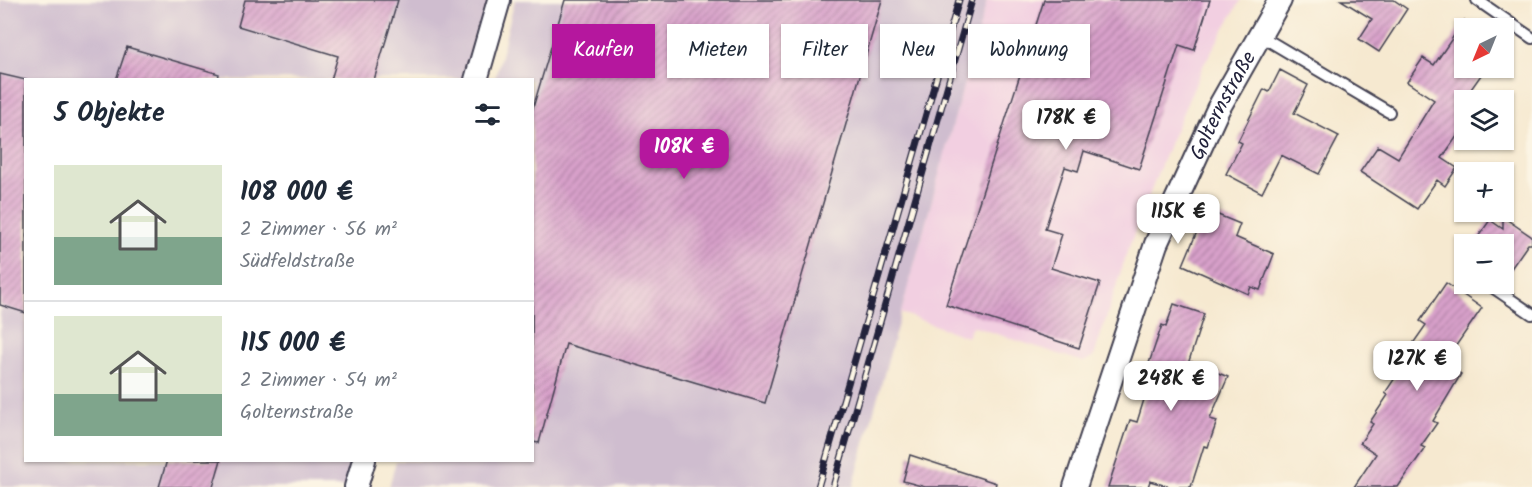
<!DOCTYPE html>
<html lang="de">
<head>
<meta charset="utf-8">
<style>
  :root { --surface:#fff; --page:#f2f2f3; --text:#1f2937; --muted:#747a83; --line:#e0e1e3; --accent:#b5179e }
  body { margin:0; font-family:Kalam,sans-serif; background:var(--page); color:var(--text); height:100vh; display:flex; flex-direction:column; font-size:22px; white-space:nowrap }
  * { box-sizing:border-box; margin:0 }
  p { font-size:20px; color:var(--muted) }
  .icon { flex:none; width:33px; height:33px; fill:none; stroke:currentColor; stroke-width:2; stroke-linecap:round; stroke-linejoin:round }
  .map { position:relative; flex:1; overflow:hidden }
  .drawer { position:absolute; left:24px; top:78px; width:510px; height:384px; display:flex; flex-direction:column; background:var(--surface); border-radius:0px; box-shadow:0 2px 4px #0004 }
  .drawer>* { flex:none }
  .banner { position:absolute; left:552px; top:24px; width:570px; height:54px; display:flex; gap:12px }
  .needle { width:39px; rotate:223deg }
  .fabs { position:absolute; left:1454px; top:18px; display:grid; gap:12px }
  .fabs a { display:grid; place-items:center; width:60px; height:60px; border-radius:0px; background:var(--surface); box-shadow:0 2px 4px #0004; font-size:30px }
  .price { position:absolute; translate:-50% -51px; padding:0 14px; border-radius:12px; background:#fff; color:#222; font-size:20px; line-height:39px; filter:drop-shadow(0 2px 3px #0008) }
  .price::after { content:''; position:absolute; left:50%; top:36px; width:18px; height:14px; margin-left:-9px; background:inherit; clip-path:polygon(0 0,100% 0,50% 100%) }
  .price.current { background:var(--accent); color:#fff }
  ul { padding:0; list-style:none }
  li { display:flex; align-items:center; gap:18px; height:150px; padding:0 30px }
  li+li { border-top:2px solid var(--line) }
  li span { display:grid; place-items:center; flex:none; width:168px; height:120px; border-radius:0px; color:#555 }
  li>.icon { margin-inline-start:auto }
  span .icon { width:72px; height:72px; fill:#fffc; stroke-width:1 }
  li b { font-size:26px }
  h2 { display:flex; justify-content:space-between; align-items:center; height:72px; padding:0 30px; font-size:26px }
  .chip { padding:0 21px; border-radius:0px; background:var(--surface); box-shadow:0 2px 4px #0004; font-size:21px; line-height:54px }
  .chip.current { background:var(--accent); color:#fff }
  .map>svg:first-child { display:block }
  .built { fill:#f2cfe1 }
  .industrial { fill:#cfbdcf }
  .building { fill:url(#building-hatch) }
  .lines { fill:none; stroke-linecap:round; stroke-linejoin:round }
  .lane-casing { stroke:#424051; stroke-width:14 }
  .street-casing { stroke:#424051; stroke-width:26 }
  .lane { stroke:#fff; stroke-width:10 }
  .street { stroke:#fff; stroke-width:22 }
  .rail-casing { stroke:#22223b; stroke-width:7 }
  .rail { stroke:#fcf5e5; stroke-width:4.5; stroke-dasharray:14; stroke-linecap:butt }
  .labels { text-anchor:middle; stroke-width:5; stroke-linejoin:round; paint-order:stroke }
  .street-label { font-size:21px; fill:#22223b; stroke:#fcf5e5 }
</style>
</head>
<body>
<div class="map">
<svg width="1532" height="487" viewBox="0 0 1532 487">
  <defs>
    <pattern id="building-hatch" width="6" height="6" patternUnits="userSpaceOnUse" patternTransform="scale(1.5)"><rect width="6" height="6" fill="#d8a0ca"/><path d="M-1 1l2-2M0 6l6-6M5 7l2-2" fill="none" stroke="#af82a5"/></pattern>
  </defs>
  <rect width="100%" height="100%" fill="#fcf5e5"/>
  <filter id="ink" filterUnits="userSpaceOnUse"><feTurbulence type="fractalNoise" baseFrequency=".0167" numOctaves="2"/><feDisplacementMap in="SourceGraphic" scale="12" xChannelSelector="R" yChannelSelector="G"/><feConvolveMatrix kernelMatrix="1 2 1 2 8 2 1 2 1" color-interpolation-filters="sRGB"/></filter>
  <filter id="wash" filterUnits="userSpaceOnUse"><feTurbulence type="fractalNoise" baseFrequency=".008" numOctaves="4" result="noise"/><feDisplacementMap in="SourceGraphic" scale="24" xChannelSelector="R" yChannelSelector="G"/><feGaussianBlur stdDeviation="1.35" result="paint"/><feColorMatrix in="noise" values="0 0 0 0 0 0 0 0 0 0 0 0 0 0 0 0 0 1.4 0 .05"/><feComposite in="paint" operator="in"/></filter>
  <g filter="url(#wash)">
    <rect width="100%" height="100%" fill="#f6e9d0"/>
    <path class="built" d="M987 0H1241L1204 64 1170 142 1127 252 1094 356 1084 362 972 326 967 337 901 313Z"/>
    <path class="industrial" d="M0 0H499L476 79 26 80V460L364 461 356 487H0Z
      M515 0H987L853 487H389L396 461 532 460V80L495 79Z"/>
    <g id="blocks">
      <path class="building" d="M245 0H398L374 80H331L338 56 238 26Z
        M565 0H882L765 403 566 344 539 443 532 442V111Z
        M1044 0H1210L1194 50 1179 45 1139 169 1084 151 1078 171 1065 167 1045 229 1062 234 1051 268 1100 283 1079 348 946 305Z
        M1341 0H1394L1407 9 1379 52 1359 39 1372 19Z
        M1464 21V68H1486L1464 99V126L1442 158 1457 168 1445 186 1437 180 1417 209 1360 172 1378 146 1398 158 1434 100 1407 82 1423 58 1434 65Z
        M127 47 219 74 218 80H116Z
        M1280 70 1308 85 1294 113 1339 136 1319 174 1281 155 1262 193 1226 174 1242 143 1238 141 1264 89 1269 92Z
        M0 74 26 80V313L0 305Z
        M1206 210 1240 224 1235 237 1274 254 1260 290 1251 287 1248 294 1183 265Z
        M1503 217 1532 237V244H1528L1503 280V244H1473L1490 220 1503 229Z
        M1446 283 1482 308 1444 363 1461 374 1433 421 1437 423 1421 446 1425 448 1398 487H1354L1376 454 1360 443 1373 424 1370 422 1388 395 1385 393 1397 375 1393 372 1426 325 1420 321Z
        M1174 304 1204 314 1189 361 1228 377 1210 419 1217 421 1208 447 1204 446 1191 487H1170L1150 481 1148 487H1108L1130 420 1137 422 1151 377 1145 375 1162 325 1166 327Z
        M910 455 996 483 995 487H925L903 481Z
        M167 460H221L213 487H159Z"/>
    </g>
  </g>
  <g filter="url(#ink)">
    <use href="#blocks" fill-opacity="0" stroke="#424051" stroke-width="1.5"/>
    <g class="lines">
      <g class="lane-casing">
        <path id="lane" d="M1477 0 1532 38
          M1259 35 1389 112
          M1488 284 1532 314"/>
      </g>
      <g class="street-casing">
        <g id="street">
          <path d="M476 80 499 0"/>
          <path d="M356 487 364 460"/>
          <path id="s1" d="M1075 487 1156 244 1218 109 1280 0"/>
        </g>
      </g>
      <use href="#lane" class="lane"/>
      <use href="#street" class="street"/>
      <g class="rail-casing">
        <path id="rail" d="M818 487 959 0
          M833 487 972 0"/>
      </g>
      <use href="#rail" class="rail"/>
    </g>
  </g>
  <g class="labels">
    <g class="street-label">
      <text dy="7" stroke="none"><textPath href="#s1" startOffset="410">Golternstraße</textPath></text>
    </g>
  </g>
</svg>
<div class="fabs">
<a><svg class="needle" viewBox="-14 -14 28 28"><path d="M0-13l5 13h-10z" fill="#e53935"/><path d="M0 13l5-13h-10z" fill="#747a83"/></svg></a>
<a><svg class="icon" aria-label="layers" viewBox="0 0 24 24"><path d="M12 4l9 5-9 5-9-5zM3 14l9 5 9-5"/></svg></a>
<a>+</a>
<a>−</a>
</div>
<b class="price" style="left:1066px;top:151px">178K €</b>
<b class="price current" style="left:684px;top:180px">108K €</b>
<b class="price" style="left:1178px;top:245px">115K €</b>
<b class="price" style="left:1417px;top:392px">127K €</b>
<b class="price" style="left:1171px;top:412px">248K €</b>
<div class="banner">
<a class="chip current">Kaufen</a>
<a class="chip">Mieten</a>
<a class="chip">Filter</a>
<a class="chip">Neu</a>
<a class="chip">Wohnung</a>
</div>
<section class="drawer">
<h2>5 Objekte<svg class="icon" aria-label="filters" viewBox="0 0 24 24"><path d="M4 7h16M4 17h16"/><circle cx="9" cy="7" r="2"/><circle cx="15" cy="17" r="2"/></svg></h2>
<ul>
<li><span style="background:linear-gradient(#dfe7d0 60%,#7fa58c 0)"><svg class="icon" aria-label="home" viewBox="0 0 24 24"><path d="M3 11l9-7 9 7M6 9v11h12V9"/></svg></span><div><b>108 000 €</b><p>2 Zimmer · 56 m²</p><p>Südfeldstraße</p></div></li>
<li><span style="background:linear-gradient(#dfe7d0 65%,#7fa58c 0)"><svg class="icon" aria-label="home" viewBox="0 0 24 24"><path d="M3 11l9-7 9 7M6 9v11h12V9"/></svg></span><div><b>115 000 €</b><p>2 Zimmer · 54 m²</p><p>Golternstraße</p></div></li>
</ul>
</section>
</div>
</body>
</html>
